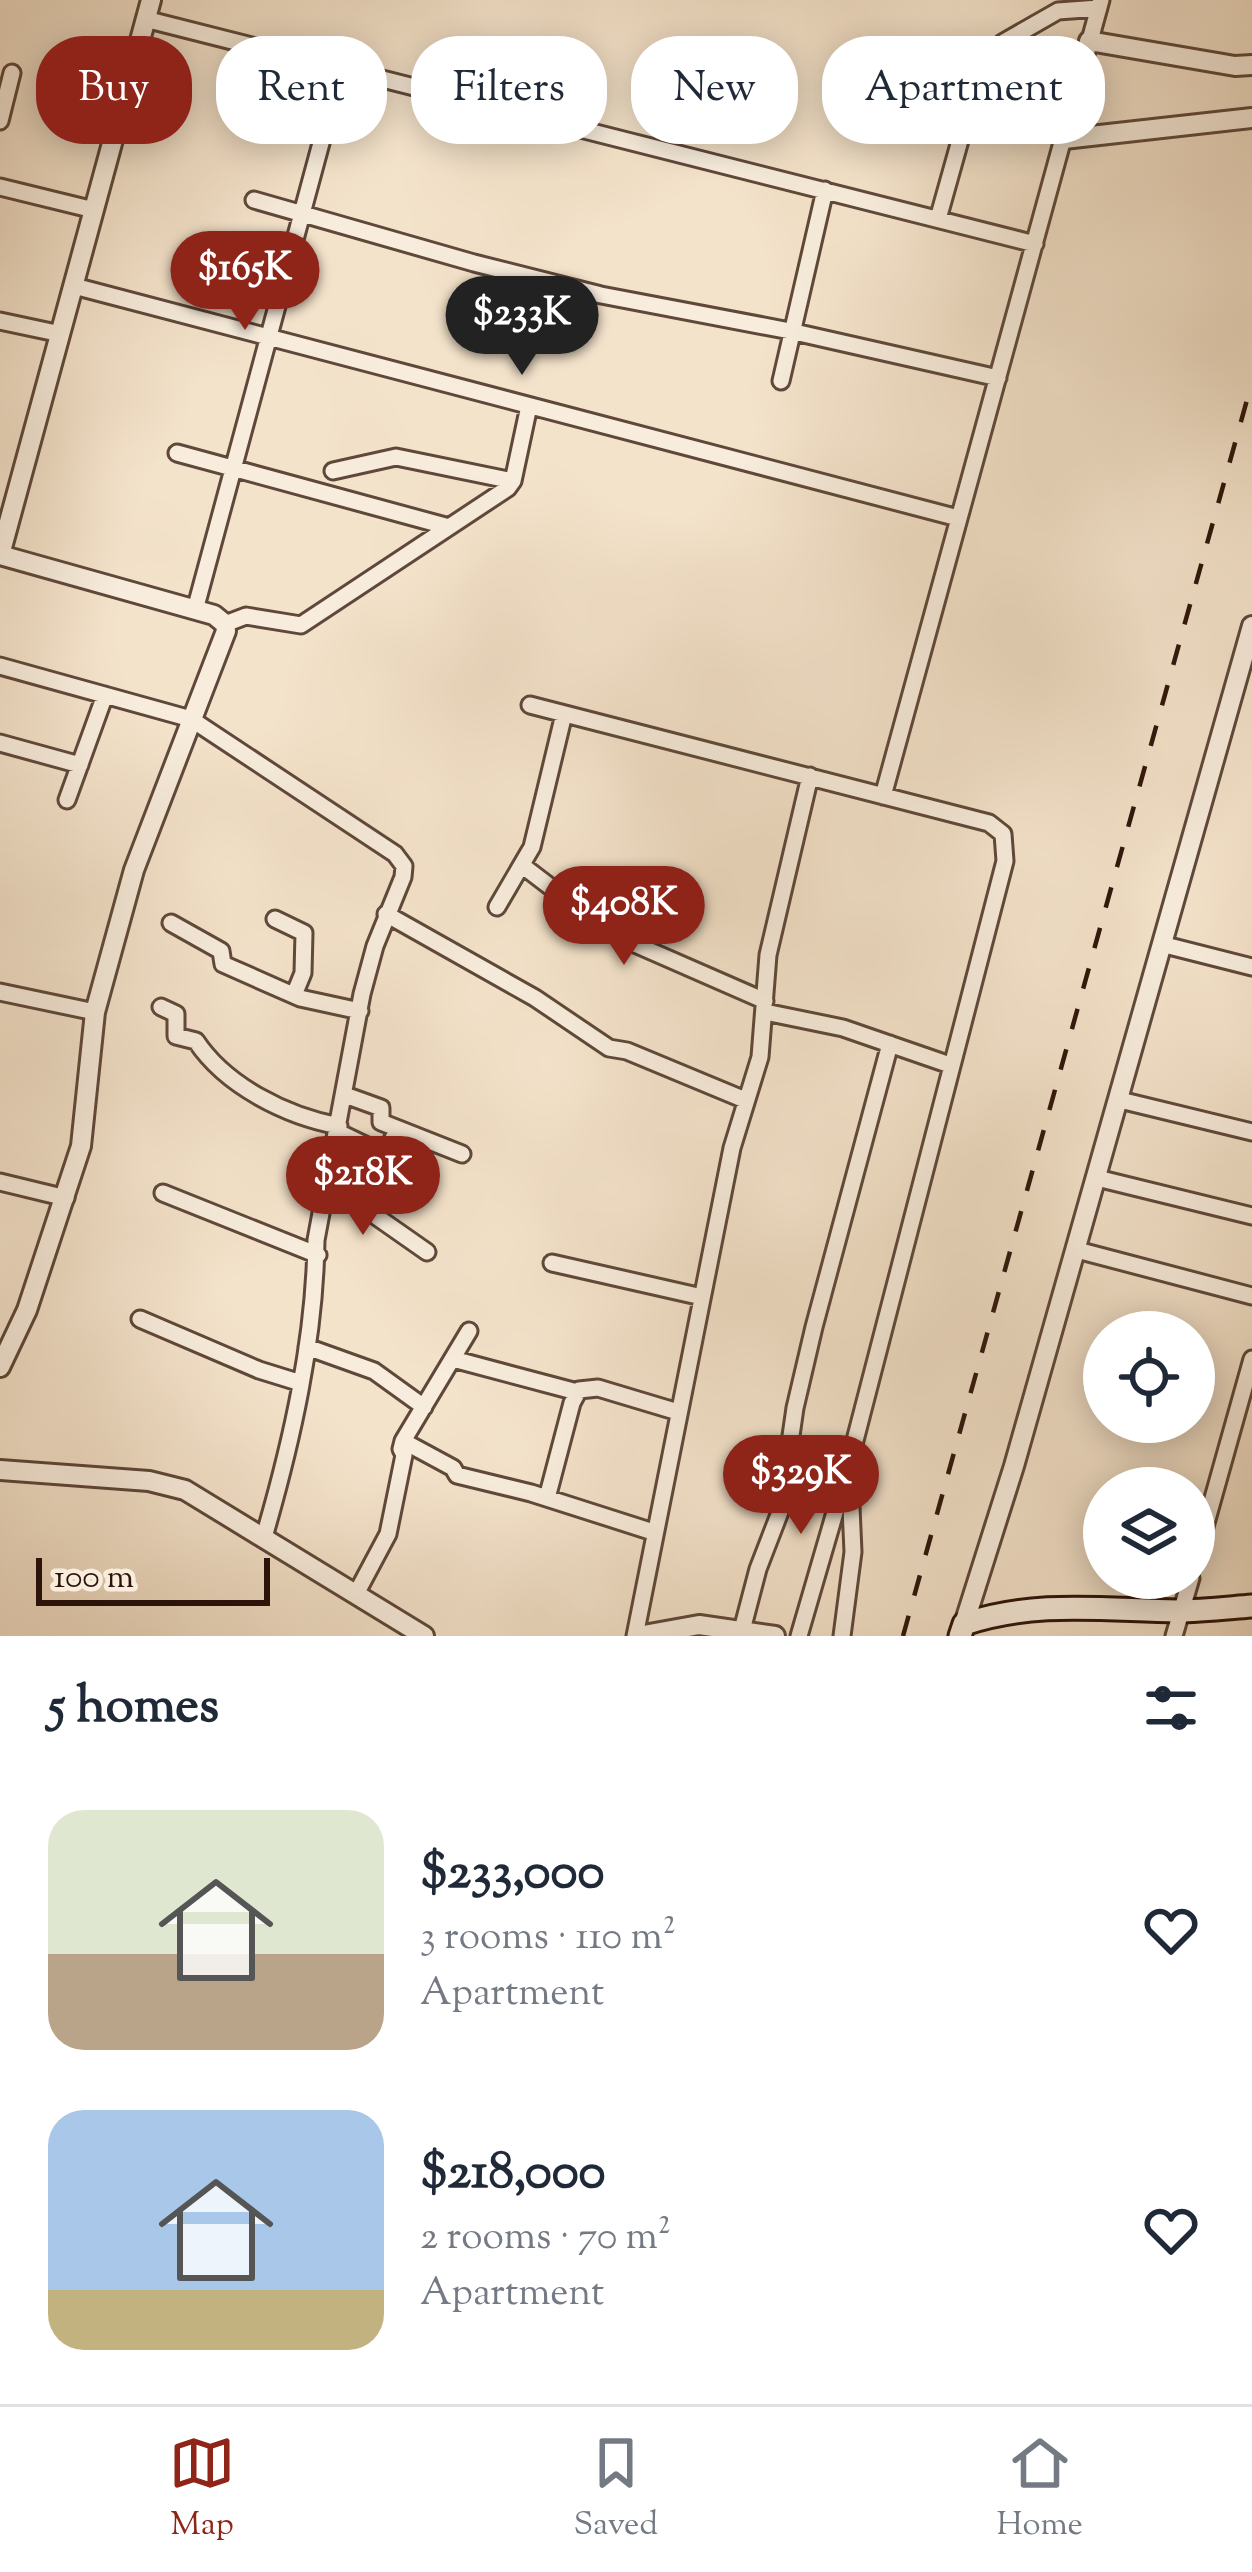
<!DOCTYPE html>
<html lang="en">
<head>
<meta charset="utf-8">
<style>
  :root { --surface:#fff; --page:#f2f2f3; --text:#1f2937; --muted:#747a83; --line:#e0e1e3; --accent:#8f2418 }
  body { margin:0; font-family:"Sorts Mill Goudy",serif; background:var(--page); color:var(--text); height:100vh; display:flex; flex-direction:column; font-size:45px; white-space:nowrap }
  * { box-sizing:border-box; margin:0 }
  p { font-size:39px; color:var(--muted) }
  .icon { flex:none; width:66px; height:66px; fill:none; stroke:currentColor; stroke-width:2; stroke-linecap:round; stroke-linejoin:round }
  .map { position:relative; height:1636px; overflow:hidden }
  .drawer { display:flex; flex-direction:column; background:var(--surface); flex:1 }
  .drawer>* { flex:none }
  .guide { position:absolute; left:36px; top:36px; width:1182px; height:108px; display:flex; gap:24px }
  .fabs { position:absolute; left:1083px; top:1311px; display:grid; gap:24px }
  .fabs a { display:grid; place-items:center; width:132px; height:132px; border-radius:50%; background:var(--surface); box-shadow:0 6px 30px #0003; font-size:60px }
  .scale { position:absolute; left:36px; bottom:30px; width:234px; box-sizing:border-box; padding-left:12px; border:6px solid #2d140a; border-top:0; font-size:33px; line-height:42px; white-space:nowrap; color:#2d140a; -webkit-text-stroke:9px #f8eddd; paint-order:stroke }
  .price { position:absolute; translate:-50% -102px; padding:0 27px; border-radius:42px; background:var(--accent); color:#fff; font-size:39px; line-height:78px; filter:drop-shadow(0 3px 6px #0008) }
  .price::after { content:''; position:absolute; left:50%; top:72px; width:36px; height:27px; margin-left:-18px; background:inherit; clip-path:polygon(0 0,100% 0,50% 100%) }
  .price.selected { background:#222; color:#fff }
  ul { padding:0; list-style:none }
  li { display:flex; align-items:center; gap:36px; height:300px; padding:0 48px }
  li span { display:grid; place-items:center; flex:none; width:336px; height:240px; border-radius:36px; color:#555 }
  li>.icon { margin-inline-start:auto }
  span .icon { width:144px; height:144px; fill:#fffc; stroke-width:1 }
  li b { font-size:51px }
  h2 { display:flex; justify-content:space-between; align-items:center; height:144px; padding:0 48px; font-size:51px }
  .chip { padding:0 42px; border-radius:48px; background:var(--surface); box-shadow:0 6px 30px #0003; font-size:42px; line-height:108px }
  .chip.selected { background:var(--accent); color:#fff }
  .menu { display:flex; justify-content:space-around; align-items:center; height:168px; border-top:3px solid var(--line); background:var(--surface); font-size:33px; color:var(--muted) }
  .menu a { display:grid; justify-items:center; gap:6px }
  .menu .selected { color:var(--accent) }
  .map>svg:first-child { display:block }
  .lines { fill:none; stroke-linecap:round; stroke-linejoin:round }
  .minor-casing { stroke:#5f483a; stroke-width:21 }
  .tertiary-casing { stroke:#5f483a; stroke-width:24 }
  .secondary-casing { stroke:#2d140a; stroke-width:27 }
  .minor { stroke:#f8eddd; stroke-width:15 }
  .tertiary { stroke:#f8eddd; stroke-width:18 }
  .secondary { stroke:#f8eddd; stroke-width:21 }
  .rail { stroke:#2d140a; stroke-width:4.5; stroke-dasharray:21 21; stroke-linecap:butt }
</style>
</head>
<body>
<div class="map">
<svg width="1252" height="1636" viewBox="0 0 1252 1636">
  <rect width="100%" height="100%" fill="#f4e3cb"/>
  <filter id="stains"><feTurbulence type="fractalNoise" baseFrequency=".00167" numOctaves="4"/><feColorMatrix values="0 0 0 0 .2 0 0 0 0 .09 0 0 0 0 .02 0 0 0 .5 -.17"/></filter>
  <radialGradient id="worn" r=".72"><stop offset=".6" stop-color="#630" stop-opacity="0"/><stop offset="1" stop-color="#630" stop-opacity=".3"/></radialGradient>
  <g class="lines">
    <g class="minor-casing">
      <path id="minor" d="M145 19 1035 244
        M0 121 12 73
        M0 187 94 210
        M254 200 474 263 601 295 790 331 998 378
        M938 219 968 112 1002 43 1058 11 1099 8
        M74 286 958 518
        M0 321 61 334
        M781 381 825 190
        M177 453 449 527
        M333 471 396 457 513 481
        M195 610 341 69
        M225 624 246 616 301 625 508 488 513 481 529 406
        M0 666 191 719 395 854 404 866 403 877 375 946 362 994 316 1240C315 1339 292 1441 264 1537
        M530 705 989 823 1003 834 1005 861 852 1452 850 1485 853 1552 842 1636
        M0 743 80 765
        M883 796 1101 0
        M67 800 105 695
        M523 866 591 918 637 945 765 1001
        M497 907 532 847 564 714
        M386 914 535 998 609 1048 627 1051 745 1100
        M275 919 304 933 303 973 294 995
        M171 923 221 951 223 964 300 998 360 1011
        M1165 945 1252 967
        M0 992 95 1012
        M161 1007 176 1014V1036L196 1041C226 1086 286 1116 339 1126
        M765 1012 843 1028 950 1065
        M345 1095 381 1108V1122L462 1154
        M1120 1100 1252 1132
        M338 1132 413 1168
        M375 1171 398 1129
        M329 1178C348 1183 366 1191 380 1205L377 1217 427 1252
        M1097 1178 1252 1216
        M0 1182 66 1198
        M163 1193 318 1255
        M1077 1250 1252 1296
        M552 1263 702 1297
        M140 1319 259 1370 301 1383
        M307 1347 374 1371 424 1407
        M453 1359 577 1392
        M403 1441 453 1468 457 1475 531 1493 653 1532
        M547 1498 572 1403 579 1390 598 1388 678 1412
        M1194 1566 1252 1359
        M356 1594 388 1534 404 1455 401 1449 403 1441 469 1331
        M742 1630 758 1569 780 1512 795 1408 814 1327 890 1044
        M635 1636 732 1148 760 1057 768 955 810 776
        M799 1636 845 1478
        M1174 1636 1191 1578"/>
    </g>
    <g class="tertiary-casing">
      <path id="tertiary" d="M1089 41 1235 66 1252 65
        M1064 139 1252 118
        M0 555 214 615 225 624 226 631 134 870 95 1012 81 1146 27 1310 0 1367
        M0 555 151 0
        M0 1470 149 1481 185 1490 424 1636
        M964 1624 1014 1466 1252 626
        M638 1636 699 1625 775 1636"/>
    </g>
    <g class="secondary-casing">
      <path id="secondary" d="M960 1636 964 1624C1035 1600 1104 1610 1177 1611 1202 1611 1227 1608 1252 1606"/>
    </g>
    <use href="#minor" class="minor"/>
    <use href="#tertiary" class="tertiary"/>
    <use href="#secondary" class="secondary"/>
    <path class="rail" d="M903 1636 1252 382"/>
  </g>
  <rect width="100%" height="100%" filter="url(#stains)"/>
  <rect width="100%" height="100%" fill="url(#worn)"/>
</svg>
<div class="fabs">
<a><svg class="icon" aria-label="locate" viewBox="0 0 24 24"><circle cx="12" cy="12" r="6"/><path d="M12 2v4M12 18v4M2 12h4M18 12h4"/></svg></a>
<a><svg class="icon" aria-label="layers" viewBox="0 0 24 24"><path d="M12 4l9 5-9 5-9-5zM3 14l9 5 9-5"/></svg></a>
</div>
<div class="scale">100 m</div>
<b class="price" style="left:245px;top:333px">$165K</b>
<b class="price selected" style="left:522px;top:378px">$233K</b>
<b class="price" style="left:624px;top:968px">$408K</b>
<b class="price" style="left:363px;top:1238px">$218K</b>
<b class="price" style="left:801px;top:1537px">$329K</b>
<div class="guide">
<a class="chip selected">Buy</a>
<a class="chip">Rent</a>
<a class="chip">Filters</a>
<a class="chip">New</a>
<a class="chip">Apartment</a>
</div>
</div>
<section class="drawer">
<h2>5 homes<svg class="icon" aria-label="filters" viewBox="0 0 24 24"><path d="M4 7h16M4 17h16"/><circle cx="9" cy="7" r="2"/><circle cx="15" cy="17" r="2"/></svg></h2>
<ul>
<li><span style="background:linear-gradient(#dfe7d0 60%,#b9a48a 0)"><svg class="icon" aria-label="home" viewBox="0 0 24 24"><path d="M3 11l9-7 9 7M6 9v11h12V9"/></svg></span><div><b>$233,000</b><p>3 rooms · 110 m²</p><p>Apartment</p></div><svg class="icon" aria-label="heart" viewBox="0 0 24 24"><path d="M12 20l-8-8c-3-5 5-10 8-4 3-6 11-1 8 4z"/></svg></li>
<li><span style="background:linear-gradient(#a9c7e8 75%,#c2b280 0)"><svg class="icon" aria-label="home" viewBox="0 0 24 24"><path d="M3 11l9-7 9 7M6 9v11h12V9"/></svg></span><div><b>$218,000</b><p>2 rooms · 70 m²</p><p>Apartment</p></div><svg class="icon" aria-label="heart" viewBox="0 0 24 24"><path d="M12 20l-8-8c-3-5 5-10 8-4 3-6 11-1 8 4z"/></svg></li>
</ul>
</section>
<nav class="menu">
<a class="selected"><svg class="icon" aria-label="map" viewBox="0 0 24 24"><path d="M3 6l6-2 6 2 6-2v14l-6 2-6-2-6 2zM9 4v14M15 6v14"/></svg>Map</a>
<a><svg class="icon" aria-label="saved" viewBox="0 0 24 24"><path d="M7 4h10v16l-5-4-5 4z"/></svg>Saved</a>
<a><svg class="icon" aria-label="home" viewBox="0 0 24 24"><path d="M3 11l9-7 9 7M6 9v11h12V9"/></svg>Home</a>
</nav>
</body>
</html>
